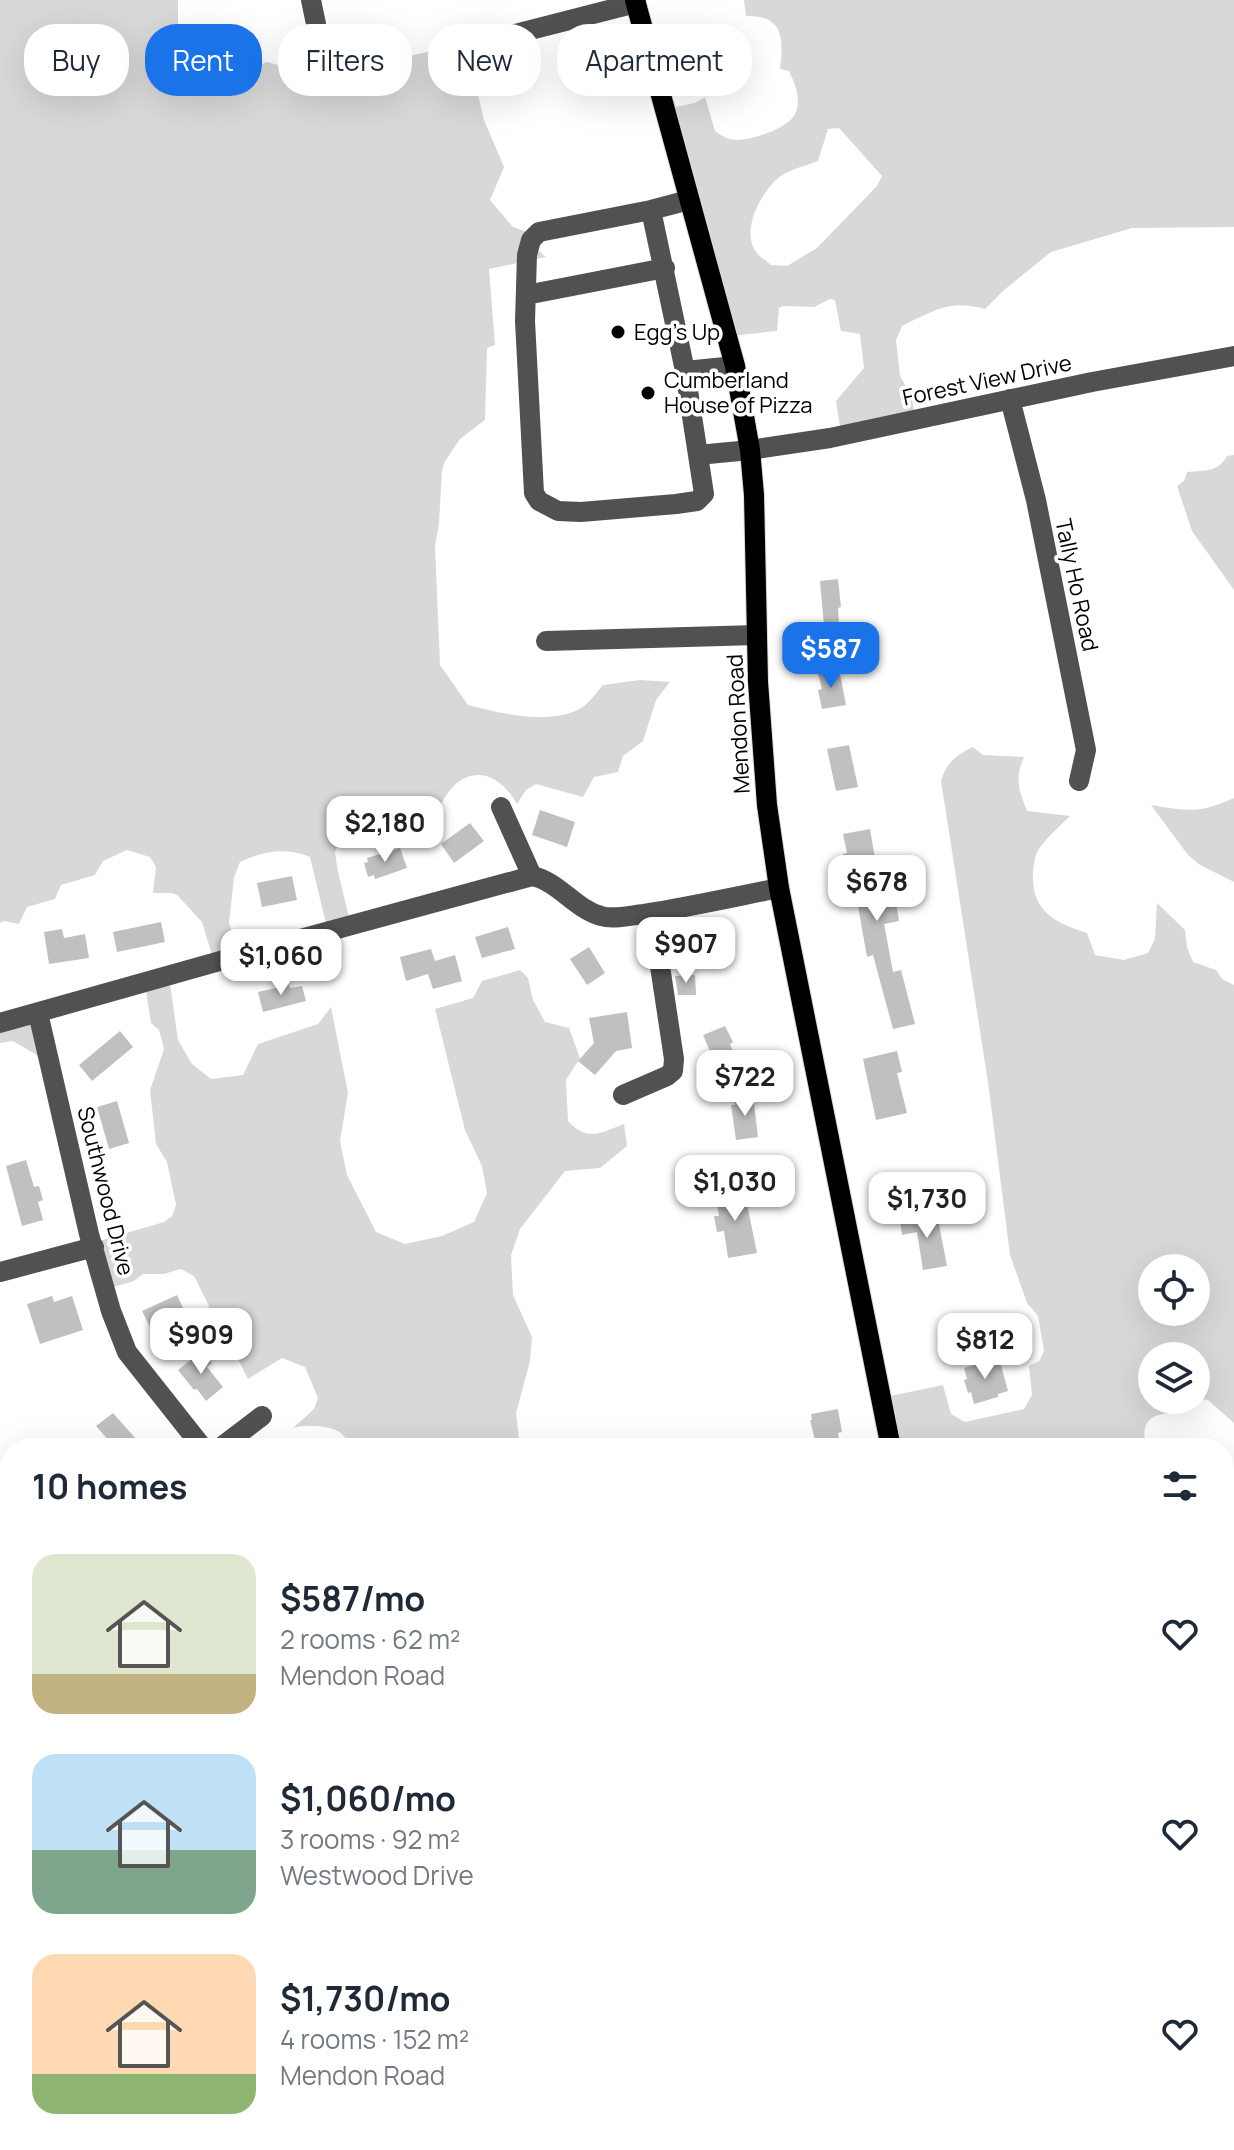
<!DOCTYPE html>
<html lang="en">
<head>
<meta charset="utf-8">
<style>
  :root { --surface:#fff; --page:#f6f6f7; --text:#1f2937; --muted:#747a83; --accent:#1a73e8 }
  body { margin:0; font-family:Manrope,sans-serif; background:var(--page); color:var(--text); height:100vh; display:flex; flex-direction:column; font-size:30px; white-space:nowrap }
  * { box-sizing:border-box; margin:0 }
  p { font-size:26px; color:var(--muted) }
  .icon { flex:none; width:44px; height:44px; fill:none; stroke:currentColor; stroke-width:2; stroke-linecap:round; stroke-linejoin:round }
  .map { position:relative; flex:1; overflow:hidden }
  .drawer { position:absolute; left:0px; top:1438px; width:1234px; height:712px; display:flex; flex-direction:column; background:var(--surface); border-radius:32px 32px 0 0; box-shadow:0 8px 32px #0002 }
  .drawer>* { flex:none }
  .top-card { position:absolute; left:24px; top:24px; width:800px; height:72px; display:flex; gap:16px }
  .controls { position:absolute; left:1138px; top:1254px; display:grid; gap:16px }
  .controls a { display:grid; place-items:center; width:72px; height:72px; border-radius:50%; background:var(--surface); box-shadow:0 8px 32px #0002; font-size:40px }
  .price { position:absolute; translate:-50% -68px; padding:0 18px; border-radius:16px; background:#fff; color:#222; font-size:26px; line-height:52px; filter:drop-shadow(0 2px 4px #0008) }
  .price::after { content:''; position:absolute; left:50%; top:48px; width:24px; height:18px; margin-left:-12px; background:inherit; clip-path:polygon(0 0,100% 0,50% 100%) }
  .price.current { background:var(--accent); color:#fff }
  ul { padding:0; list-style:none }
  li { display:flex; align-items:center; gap:24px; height:200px; padding:0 32px }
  li span { display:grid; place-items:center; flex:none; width:224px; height:160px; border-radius:24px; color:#555 }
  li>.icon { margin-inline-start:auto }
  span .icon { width:96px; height:96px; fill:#fffc; stroke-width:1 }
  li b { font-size:34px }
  h2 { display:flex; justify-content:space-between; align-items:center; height:96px; padding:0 32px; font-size:34px }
  .chip { padding:0 28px; border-radius:32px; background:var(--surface); box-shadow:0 8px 32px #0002; font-size:28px; line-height:72px }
  .chip.current { background:var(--accent); color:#fff }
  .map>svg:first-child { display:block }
  .green { fill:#d8d8d8; fill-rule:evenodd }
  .building { fill:#c0c0c0 }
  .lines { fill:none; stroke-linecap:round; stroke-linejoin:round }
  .major-casing { stroke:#dbdbdb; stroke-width:22 }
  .minor { stroke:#515151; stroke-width:20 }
  .major { stroke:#000; stroke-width:20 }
  .poi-dot { fill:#000; stroke:#fff; stroke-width:3 }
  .labels { text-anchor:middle; stroke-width:7; stroke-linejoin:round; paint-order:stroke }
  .poi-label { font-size:22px; fill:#000; stroke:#fff; text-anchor:start }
  .street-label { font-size:22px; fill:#000; stroke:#fff }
</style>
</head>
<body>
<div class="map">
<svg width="1234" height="2150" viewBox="0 0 1234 2150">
  <rect width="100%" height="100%" fill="#fff"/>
  <path class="green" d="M0 0H178V25L193 63 223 80 267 62 300 71 321 80 356 78 405 57 494 37 478 95 484 120 504 167 490 200 513 227 530 233 531 244 546 257 489 269 495 345 487 348 485 420 460 439 445 461 442 470 439 524 435 546 440 665 468 705C499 713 551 726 581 708 589 703 596 693 603 685L640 680 670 682 656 700 643 741 623 756 618 772 594 777 583 797 536 784 526 790 517 804C491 759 452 769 437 815L418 823 401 821 342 836 335 852 337 867 351 926 328 932 310 857C287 847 263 851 240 862L234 877 229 923 237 949 212 955 202 922 177 895 171 893H153L156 867 150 857 127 850 103 861 95 875 61 885 55 899 27 907 19 924 4 921 0 923Z
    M744 0H1234V227L1132 228 1051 252 1004 290 985 309C949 299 934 311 902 326L896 340 900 376 911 395 917 426 842 440 836 401 864 368 860 334 841 331 835 300 830 299 814 307 783 306 779 308 777 331 730 336 665 109 695 103 705 97 715 131C722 136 728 140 738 140 752 140 789 128 795 114 802 100 795 84 789 71L780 69C784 38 783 15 746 16ZM839 128 882 176 877 186 817 248 787 266 771 265C767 261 760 257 757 253 740 232 760 194 777 179 787 170 805 166 818 161L828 129Z
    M1234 455V590L1192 531 1177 486 1184 481 1187 472C1205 470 1217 473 1227 456Z
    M973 747 983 755 1024 757C1014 780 1019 789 1027 811L1070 816C1060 826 1047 837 1039 849 1034 856 1034 865 1033 873 1031 911 1055 923 1087 933L1095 955 1124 960 1148 953 1155 939 1157 903 1185 930 1187 947 1193 962 1216 970 1222 979 1234 985V1423L1208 1400 1196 1398V1356H1152V1400H1188L1179 1412C1151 1414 1140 1419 1146 1448H990L953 1444 938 1448H886L876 1399 943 1385 951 1414 965 1422 1024 1409 1032 1395 1029 1366 1039 1361 1044 1351 1038 1316 1027 1303 1010 1255 988 1082 941 781C946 763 956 755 973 747ZM1152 1268H1196V1312H1152Z
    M1234 798V882L1200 865 1188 855 1151 805C1188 811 1198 814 1234 798Z
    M520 970 528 978 533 1000 545 1022 569 1028 580 1058 566 1080 568 1121C587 1142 601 1133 624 1124L627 1146 600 1168 565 1171 520 1229 511 1255 513 1295 532 1337 530 1361 516 1413 520 1448H351C349 1444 347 1440 344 1436 335 1425 306 1424 293 1428L314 1409 318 1398 305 1367 282 1358 248 1379C239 1362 226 1327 206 1322L209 1306 194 1276 181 1269 164 1274H143L134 1281 106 1289 92 1243 164 1222 172 1216 176 1205 167 1162 156 1144 150 1090 164 1049 159 1030 151 1023 145 985 170 984 178 1040 192 1064 211 1079 243 1075 258 1044 318 1024 331 1007 348 1093 340 1141 347 1175 376 1232 405 1244 442 1236 474 1222 487 1193 482 1166 465 1130 435 1009 473 998 482 981Z
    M34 1016 47 1061 13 1041 0 1043V1024Z
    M1224 1812 1234 1817V2136L1224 2138Z
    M10 2031V2140H666L668 2150H0V2032Z"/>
  <path class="building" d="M838 579 841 607 838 608 839 624 824 626 820 581Z
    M839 669 846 705 822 709 818 690 822 689 818 673Z
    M849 745 858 787 836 791 827 749Z
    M540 810 575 822 567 847 532 835Z
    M470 823 484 841 454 863 441 844Z
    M870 829 883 905 896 902 899 921 884 924 893 972 901 970 915 1024 893 1029 873 955 867 957 855 889H853L849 867 846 868 843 854 847 853 843 834Z
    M400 848 407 868 375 879 374 875 368 877 364 863 368 862 367 858Z
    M292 876 297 900 262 907 257 883Z
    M161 922 165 942 117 952 113 932Z
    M508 927 515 949 482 958 475 937Z
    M62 929 64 938 85 934 89 958 49 964 44 932Z
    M589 947 605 973 587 985 570 959Z
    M431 949 435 961 455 955 462 981 433 989 428 974 406 981 400 957Z
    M695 975 696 995H678L675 976Z
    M289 985 290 988 302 986 306 1001 263 1012 258 992Z
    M627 1012 632 1048 616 1051 595 1075 578 1061 594 1043 589 1018Z
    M725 1026 733 1042 730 1044 737 1061 718 1070 703 1035Z
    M120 1031 133 1047 92 1081 79 1065Z
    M897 1051 902 1072 897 1073 907 1113 876 1120 863 1059Z
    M753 1095 758 1137 736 1140 731 1105H735L734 1098Z
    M117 1101 129 1143 109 1149 97 1107Z
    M26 1160 34 1187 39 1186 43 1200 38 1202 43 1220 22 1226 6 1166Z
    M744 1189 757 1253 728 1258 724 1231 717 1232 714 1216H719L715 1194Z
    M937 1214 947 1266 923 1270 917 1232 902 1235 900 1220Z
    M177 1295 183 1308 174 1312 186 1339 166 1348 158 1331 153 1333 142 1311Z
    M52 1296 54 1302 72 1296 83 1330 40 1344 27 1304Z
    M1018 1330 1023 1346 1004 1352 998 1335Z
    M202 1351 212 1363 207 1367 223 1387 206 1401 197 1389 194 1390 178 1370Z
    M999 1358 1008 1391 998 1394V1397L974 1404 971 1392 968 1393 964 1380 967 1379 964 1368Z
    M838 1409 842 1432 838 1433 841 1448H817L810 1420H812L811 1414Z
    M113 1413 144 1448H115L96 1426Z"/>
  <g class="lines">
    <g class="major-casing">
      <path id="major" d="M635 0 735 366 750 450 754 495 758 682 767 805 779 888 891 1448
        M1023 2140 1025 2150"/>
    </g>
    <path class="minor" d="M311 0 316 24
      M499 38 636 3
      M651 210 685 371 704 494 697 501 676 504 581 512 558 511 539 501 534 493 525 321 527 255 531 240 539 232 651 210 689 200
      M526 295 665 268
      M685 371 735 366
      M1010 399 1036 500 1086 750 1079 781
      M698 455 750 450 830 438 1092 382 1234 356
      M546 641 757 635
      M501 807 532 876
      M38 1013 89 1234 111 1311 127 1352 203 1448
      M0 1023 227 959 532 876C558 881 575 909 601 916 614 920 631 915 644 914 689 907 734 897 779 888
      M623 1095 667 1076 673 1071 674 1059 652 913
      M0 1272 94 1247
      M220 1448 262 1416
      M1224 1543 1234 1541
      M1224 1742 1234 1741
      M0 1904 10 1894
      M673 2140 675 2150
      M780 2140 782 2150
      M836 2140 838 2150
      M961 2140 963 2150"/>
    <use href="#major" class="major"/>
  </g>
  <g class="poi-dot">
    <circle cx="618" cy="332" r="8"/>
    <circle cx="648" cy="393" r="8"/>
  </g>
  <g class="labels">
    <g class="poi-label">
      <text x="634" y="340">Egg's Up</text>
      <text x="664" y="388">Cumberland<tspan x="664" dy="25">House of Pizza</tspan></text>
    </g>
    <g class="street-label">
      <text transform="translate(987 380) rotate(-12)" y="8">Forest View Drive</text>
      <text transform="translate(1077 585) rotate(78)" y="8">Tally Ho Road</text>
      <text transform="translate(738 724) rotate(-93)" y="8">Mendon Road</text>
      <text transform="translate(106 1191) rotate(76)" y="8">Southwood Drive</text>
    </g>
  </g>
</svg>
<div class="controls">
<a><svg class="icon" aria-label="locate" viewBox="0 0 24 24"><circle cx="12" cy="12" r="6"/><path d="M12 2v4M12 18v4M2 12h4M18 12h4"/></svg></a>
<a><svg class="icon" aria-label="layers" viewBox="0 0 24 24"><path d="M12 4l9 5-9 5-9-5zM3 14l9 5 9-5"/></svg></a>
</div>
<b class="price current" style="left:831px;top:690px">$587</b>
<b class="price" style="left:385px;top:864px">$2,180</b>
<b class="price" style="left:877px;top:923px">$678</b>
<b class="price" style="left:686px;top:985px">$907</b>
<b class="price" style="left:281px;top:997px">$1,060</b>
<b class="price" style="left:745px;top:1118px">$722</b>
<b class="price" style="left:735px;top:1223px">$1,030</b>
<b class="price" style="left:927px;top:1240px">$1,730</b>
<b class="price" style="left:201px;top:1376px">$909</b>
<b class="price" style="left:985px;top:1381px">$812</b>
<div class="top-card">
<a class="chip">Buy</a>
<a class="chip current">Rent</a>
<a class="chip">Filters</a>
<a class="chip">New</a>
<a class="chip">Apartment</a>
</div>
<section class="drawer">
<h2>10 homes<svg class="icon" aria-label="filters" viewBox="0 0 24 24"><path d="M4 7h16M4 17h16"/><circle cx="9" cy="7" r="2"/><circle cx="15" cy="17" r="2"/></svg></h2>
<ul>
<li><span style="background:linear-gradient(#dfe7d0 75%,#c2b280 0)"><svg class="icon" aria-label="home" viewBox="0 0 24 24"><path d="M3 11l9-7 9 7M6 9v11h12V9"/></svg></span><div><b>$587/mo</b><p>2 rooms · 62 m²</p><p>Mendon Road</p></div><svg class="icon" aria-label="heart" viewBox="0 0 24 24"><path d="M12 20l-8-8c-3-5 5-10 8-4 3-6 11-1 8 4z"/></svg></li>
<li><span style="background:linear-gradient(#bfe0f5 60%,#7fa58c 0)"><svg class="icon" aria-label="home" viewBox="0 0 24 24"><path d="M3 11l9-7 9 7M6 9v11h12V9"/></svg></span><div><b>$1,060/mo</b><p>3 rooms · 92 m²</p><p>Westwood Drive</p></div><svg class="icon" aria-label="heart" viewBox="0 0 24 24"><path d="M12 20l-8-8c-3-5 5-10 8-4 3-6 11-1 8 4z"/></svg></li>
<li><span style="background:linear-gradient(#ffd9b3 75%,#8fb573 0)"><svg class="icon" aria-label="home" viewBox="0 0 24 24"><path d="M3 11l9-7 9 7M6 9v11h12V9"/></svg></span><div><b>$1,730/mo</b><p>4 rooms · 152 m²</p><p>Mendon Road</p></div><svg class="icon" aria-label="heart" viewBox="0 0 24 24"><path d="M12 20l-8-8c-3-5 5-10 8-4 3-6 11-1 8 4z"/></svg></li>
</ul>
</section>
</div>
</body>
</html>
